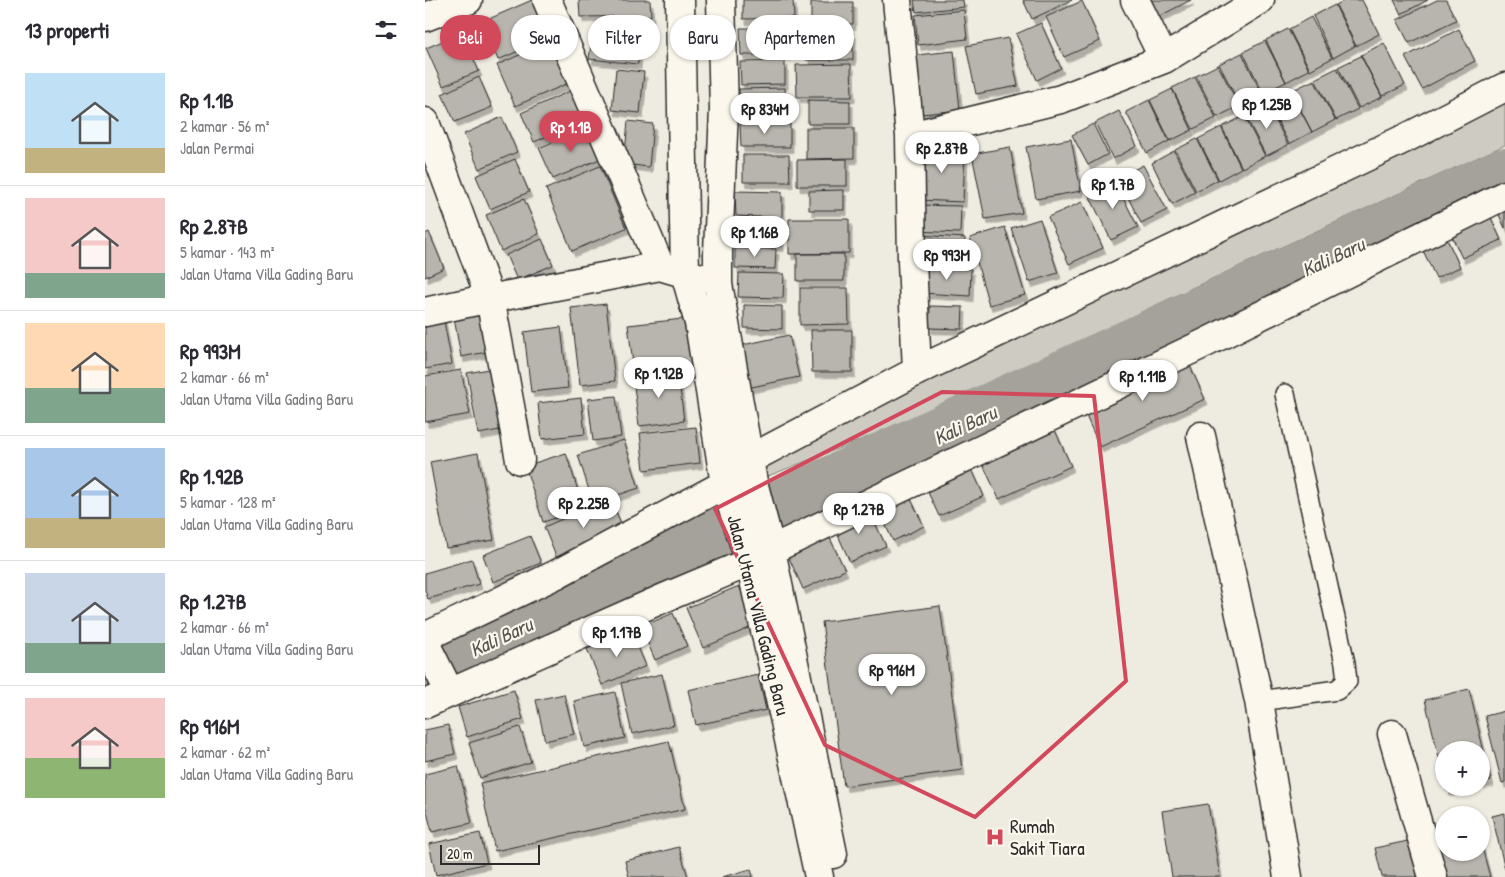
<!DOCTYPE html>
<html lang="id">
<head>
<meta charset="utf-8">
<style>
  :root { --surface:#fff; --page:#f2f2f3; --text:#2b2b33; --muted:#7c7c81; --line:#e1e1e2; --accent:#d1495b }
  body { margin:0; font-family:"Patrick Hand",sans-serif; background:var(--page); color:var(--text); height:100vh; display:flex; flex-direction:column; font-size:19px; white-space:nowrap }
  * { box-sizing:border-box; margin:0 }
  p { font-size:16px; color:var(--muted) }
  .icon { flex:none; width:28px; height:28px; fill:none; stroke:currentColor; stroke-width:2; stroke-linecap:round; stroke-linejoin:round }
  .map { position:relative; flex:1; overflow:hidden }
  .details { display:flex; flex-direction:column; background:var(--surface); width:425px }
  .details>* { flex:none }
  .hud { position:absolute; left:15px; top:15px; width:475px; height:45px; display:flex; gap:10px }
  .buttons { position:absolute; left:1010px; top:741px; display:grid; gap:10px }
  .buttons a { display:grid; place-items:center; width:55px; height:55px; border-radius:50%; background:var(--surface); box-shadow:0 1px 4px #0004; font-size:25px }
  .scale { position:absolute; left:15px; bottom:12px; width:100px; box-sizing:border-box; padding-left:5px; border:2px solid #2b2b2b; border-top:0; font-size:14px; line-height:18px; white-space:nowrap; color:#2b2b2b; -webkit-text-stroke:4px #fbf7ec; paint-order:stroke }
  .price { position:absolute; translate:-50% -42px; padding:0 11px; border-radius:18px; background:#fff; color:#222; font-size:16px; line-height:32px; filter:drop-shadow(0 1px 2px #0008) }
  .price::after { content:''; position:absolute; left:50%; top:30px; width:15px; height:11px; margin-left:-8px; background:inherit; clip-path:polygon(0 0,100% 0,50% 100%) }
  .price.current { background:var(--accent); color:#fff }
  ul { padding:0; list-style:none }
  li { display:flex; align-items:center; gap:15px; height:125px; padding:0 25px }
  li+li { border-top:1px solid var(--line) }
  li span { display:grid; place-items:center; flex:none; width:140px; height:100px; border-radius:0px; color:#555 }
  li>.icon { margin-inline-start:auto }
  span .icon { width:60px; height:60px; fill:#fffc; stroke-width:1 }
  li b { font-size:21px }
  h2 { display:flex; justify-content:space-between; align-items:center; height:60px; padding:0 25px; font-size:21px }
  .chip { padding:0 18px; border-radius:22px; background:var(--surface); box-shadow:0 1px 4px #0004; font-size:18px; line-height:45px }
  .chip.current { background:var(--accent); color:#fff }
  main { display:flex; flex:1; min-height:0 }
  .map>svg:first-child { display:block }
  .green { fill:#cecbc2; stroke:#7c7b76 }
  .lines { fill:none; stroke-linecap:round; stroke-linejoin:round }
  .river { stroke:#a4a29a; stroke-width:60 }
  .building { fill:#b8b5ae; stroke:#2b2b2b; filter:url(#shadow) }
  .service-casing { stroke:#2b2b2b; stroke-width:22 }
  .minor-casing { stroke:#2b2b2b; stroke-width:31 }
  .service { stroke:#fbf7ec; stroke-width:19 }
  .minor { stroke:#fbf7ec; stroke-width:28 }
  .marked { fill:none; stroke:#d1495b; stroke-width:4; stroke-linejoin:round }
  .labels { text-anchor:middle; stroke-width:4.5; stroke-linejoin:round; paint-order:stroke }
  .street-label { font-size:19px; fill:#2b2b2b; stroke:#fbf7ec }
  .poi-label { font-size:19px; fill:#2b2b2b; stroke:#fbf7ec; text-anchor:start }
  .water-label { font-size:20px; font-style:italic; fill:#555552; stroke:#fbf7ec }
</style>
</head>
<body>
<main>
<section class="details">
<h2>13 properti<svg class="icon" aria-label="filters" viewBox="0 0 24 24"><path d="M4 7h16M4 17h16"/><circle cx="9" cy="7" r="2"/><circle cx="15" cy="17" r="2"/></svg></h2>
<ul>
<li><span style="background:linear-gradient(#bfe0f5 75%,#c2b280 0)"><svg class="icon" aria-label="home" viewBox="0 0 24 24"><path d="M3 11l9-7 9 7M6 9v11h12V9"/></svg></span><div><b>Rp 1.1B</b><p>2 kamar · 56 m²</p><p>Jalan Permai</p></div></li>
<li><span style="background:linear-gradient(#f6c9c9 75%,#7fa58c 0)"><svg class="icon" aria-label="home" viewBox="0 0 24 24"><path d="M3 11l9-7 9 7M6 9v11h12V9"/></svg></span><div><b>Rp 2.87B</b><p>5 kamar · 143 m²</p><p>Jalan Utama Villa Gading Baru</p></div></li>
<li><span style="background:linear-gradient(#ffd9b3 65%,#7fa58c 0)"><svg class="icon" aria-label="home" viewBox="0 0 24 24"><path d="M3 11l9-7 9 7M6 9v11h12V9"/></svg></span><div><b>Rp 993M</b><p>2 kamar · 66 m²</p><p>Jalan Utama Villa Gading Baru</p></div></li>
<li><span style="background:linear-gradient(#a9c7e8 70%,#c2b280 0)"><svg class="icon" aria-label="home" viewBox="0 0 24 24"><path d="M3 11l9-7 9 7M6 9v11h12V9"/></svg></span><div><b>Rp 1.92B</b><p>5 kamar · 128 m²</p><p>Jalan Utama Villa Gading Baru</p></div></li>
<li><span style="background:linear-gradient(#c9d6e8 70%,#7fa58c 0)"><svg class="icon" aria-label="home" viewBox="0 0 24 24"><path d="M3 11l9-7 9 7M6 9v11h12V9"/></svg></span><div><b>Rp 1.27B</b><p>2 kamar · 66 m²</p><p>Jalan Utama Villa Gading Baru</p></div></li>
<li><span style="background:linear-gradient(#f6c9c9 60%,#8fb573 0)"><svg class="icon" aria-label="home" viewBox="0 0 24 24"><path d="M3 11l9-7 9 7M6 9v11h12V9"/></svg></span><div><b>Rp 916M</b><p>2 kamar · 62 m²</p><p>Jalan Utama Villa Gading Baru</p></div></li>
</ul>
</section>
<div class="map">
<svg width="1080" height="877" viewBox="0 0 1080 877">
  <defs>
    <filter id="shadow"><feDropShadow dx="3" dy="5.5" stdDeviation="0" flood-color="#0004"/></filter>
  </defs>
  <rect width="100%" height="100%" fill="#eeebe0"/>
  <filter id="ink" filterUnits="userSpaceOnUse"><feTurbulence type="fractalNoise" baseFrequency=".02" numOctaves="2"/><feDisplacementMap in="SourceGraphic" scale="10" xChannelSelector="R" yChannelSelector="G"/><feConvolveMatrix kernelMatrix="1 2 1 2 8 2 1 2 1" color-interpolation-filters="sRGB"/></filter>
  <g filter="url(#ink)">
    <path class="green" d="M1080 86V145L769 287 504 413 328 482 354 443Z"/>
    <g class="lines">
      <path class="river" d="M0 672 1080 178"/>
    </g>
    <path class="building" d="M107 0 123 38 73 60 57 22Z
      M154 0H225L226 16 155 17Z
      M318 0H368L369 18 318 19Z
      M489 0H538L539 7 491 12Z
      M598 0H647L607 19Z
      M712 0H766L723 22Z
      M920 0H937L954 34 931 46 911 5Z
      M969 0H1003L976 14Z
      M1012 0H1021L1031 20 984 43 972 20Z
      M657 1 675 41 639 57 621 17Z
      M386 2H428V24L386 25Z
      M910 5 930 46 908 58 888 16Z
      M539 10 542 39 493 45 490 15Z
      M886 17 907 58 885 70 864 29Z
      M616 23 636 68 612 80 591 34Z
      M315 28H364V55H316Z
      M168 29 215 34 213 64 164 59Z
      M863 29 884 70 861 82 841 40Z
      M1034 29 1050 61 997 89 980 57Z
      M381 32H428V60H381Z
      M37 33 54 71 18 86 1 48Z
      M583 38 593 86 551 94 541 46Z
      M126 41 144 83 90 106 72 65Z
      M840 41 861 82 838 93 818 52Z
      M959 43 980 85 957 96 936 55Z
      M529 51 535 110 497 114 491 55Z
      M817 53 837 94 815 105 794 64Z
      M936 56 957 97 934 108 913 67Z
      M360 61V84L316 85 315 62Z
      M426 64 427 97H372L371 65Z
      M793 65 814 106 792 117 771 76Z
      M912 68 933 109 911 120 890 79Z
      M191 69 219 72 215 113 187 110Z
      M54 77 67 107 30 122 17 94Z
      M770 77 791 118 768 129 747 88Z
      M889 80 910 120 887 132 866 91Z
      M360 88 361 112H314V89Z
      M747 89 767 130 745 141 725 100Z
      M147 90 160 120 109 142 96 113Z
      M865 91 887 132 864 144 843 103Z
      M383 100 425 101V124H383Z
      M724 100 744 141 722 153 701 112Z
      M842 103 863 145 841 156 820 115Z
      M694 111 712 146 688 159 670 123Z
      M819 116 840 156 817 168 797 127Z
      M77 117 92 152 54 169 39 134Z
      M203 121 228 124 224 167 199 164Z
      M315 124H365V147H316Z
      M668 124 683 154 663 165 647 135Z
      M164 126 177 158 128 179 114 148Z
      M796 127 816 168 794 180 773 139Z
      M381 128H429V158L381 159Z
      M646 139 656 191 611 199 601 147Z
      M772 139 793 180 771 191 750 150Z
      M496 147 540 149 538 202 494 200Z
      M585 147 597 213 560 219 547 154Z
      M749 151 770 192 747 204 727 163Z
      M318 155H364L365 182H318Z
      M90 159 104 192 65 209 51 176Z
      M422 159V186H372V160Z
      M718 165 742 210 716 223 693 178Z
      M175 166 201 228 147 251 121 189Z
      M689 180 713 227 686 240 663 193Z
      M419 190V210H384V191Z
      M310 191 357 192V218L311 216Z
      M99 199 114 234 76 251 61 215Z
      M1080 201V228L1070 206Z
      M657 202 678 248 644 264 623 217Z
      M491 205 536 206 535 233 490 231Z
      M1063 211 1076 240 1037 258 1024 230Z
      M364 219H424V253L364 254Z
      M615 219 633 273 604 282 586 228Z
      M313 222 356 223V246L312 245Z
      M580 227 600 295 564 305 545 238Z
      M4 232 19 268 0 277V234Z
      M1019 233 1035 267 1011 278 995 244Z
      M493 235 540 238 539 266 492 264Z
      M117 239 128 265 92 280 81 255Z
      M310 248 351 249 350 269 310 268Z
      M372 254H419V281H372Z
      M498 267 546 269 545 296 497 293Z
      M314 273 359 274 358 298 313 297Z
      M375 288H423L424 324 375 325Z
      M181 304 190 381 155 385 146 308Z
      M319 305 357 306V329L319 328Z
      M505 306 538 307 537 329 504 328Z
      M65 312 72 350 36 357 29 318Z
      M18 316 27 364 0 369V319Z
      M267 318 272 365 209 372 203 325Z
      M136 327 143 388 106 392 99 332Z
      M386 330H427V372H387Z
      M364 335 374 377 322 388 313 346Z
      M761 357 780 399 675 447 656 405Z
      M75 367 86 428 53 434 42 373Z
      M36 370 45 414 0 422V376Z
      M253 372 259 421 214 426 208 378Z
      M191 396 196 437 168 441 163 399Z
      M156 398 160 434 117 439 113 403Z
      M626 421 646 466 574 499 553 454Z
      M271 427 275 463 219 470 215 433Z
      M199 440 214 488 168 503 153 455Z
      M53 453 69 540 21 548 5 462Z
      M141 453 159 509 118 522 100 466Z
      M546 467 559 496 514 516 501 488Z
      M483 493 499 526 468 541 452 507Z
      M185 498 199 530 132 559 119 527Z
      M443 508 461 546 425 562 408 524Z
      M401 530 420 570 378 589 360 549Z
      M105 536 116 563 68 582 58 555Z
      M47 559 54 584 3 599 0 590V573Z
      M314 586 331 625 278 648 261 608Z
      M515 606 537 770 419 786 397 622Z
      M248 613 262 646 230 660 216 627Z
      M206 630 221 666 177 685 162 649Z
      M237 674 249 725 207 734 196 683Z
      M333 675 341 710 271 725 263 690Z
      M1044 689 1066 781 1056 783V750H1019V778L1000 700Z
      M89 690 98 719 42 737 33 707Z
      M190 692 200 738 159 747 149 701Z
      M139 694 149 734 120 741 111 700Z
      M1080 711V782L1077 783 1060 716Z
      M23 725 30 754 0 761V730Z
      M95 727 106 762 55 778 44 743Z
      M244 741 260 809 70 851 55 783Z
      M33 766 47 823 7 832 0 804V774Z
      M1021 788H1037L1022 791Z
      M783 804 795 877H747L737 811Z
      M1080 813V869L1067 816Z
      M1019 827V852H1056V844L1065 877H1019L1008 830Z
      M55 833 62 863 11 875 4 844Z
      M992 839 1001 877H957L950 848Z
      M254 847 263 877H204L200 861Z
      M326 869 328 877H297Z"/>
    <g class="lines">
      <g class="service-casing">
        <path id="service" d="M834 701 912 690 922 681 920 663 860 394"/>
      </g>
      <g class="minor-casing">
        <path id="minor" d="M122 0 235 266 276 278
          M255 0 260 273 274 323 300 484 325 562 394 877
          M296 0 299 109 293 253V284L328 482 346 550 408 854
          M472 0 485 136 487 261 492 371
          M710 0 739 59
          M0 17 43 0
          M0 122 65 298 95 460
          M485 136 636 99 739 59 835 0
          M0 312 65 298 79 296 235 266
          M776 436 834 701 863 877
          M0 637 132 574 300 484 325 459 492 371 983 137 1080 87
          M0 643 25 693
          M0 704 239 598 325 562 346 550 778 344 1080 195
          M967 734 1008 877"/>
      </g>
      <use href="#service" class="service"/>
      <use href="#minor" class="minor"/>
    </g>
  </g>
  <path class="marked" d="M517 392 669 396 701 681 550 817 400 745 290 509Z"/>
  <defs>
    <g id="hospital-bare" transform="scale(1.5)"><path d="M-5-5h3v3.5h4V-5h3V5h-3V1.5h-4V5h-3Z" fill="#d1495b" stroke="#fbf7ec" stroke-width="2.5" paint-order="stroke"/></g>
  </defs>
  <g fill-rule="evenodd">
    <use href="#hospital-bare" x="570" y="837"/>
  </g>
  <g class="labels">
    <g class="street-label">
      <text transform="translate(334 615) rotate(76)" y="7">Jalan Utama Villa Gading Baru</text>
    </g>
    <g class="poi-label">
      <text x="585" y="833">Rumah<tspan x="585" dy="22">Sakit Tiara</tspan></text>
    </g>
    <g class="water-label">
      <text transform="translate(908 257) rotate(-25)" y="7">Kali Baru</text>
      <text transform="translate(540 425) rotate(-25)" y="7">Kali Baru</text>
      <text transform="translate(76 637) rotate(-25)" y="7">Kali Baru</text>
    </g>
  </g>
</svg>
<div class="buttons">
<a>+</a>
<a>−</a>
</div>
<div class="scale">20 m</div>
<b class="price" style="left:842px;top:130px">Rp 1.25B</b>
<b class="price" style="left:340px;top:135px">Rp 834M</b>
<b class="price current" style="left:146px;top:153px">Rp 1.1B</b>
<b class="price" style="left:517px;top:174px">Rp 2.87B</b>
<b class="price" style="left:688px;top:210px">Rp 1.7B</b>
<b class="price" style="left:330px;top:258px">Rp 1.16B</b>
<b class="price" style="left:522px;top:281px">Rp 993M</b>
<b class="price" style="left:234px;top:399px">Rp 1.92B</b>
<b class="price" style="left:718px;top:402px">Rp 1.11B</b>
<b class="price" style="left:159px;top:529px">Rp 2.25B</b>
<b class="price" style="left:434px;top:535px">Rp 1.27B</b>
<b class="price" style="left:192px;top:658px">Rp 1.17B</b>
<b class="price" style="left:467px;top:696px">Rp 916M</b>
<div class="hud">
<a class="chip current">Beli</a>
<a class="chip">Sewa</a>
<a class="chip">Filter</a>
<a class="chip">Baru</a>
<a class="chip">Apartemen</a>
</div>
</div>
</main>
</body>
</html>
